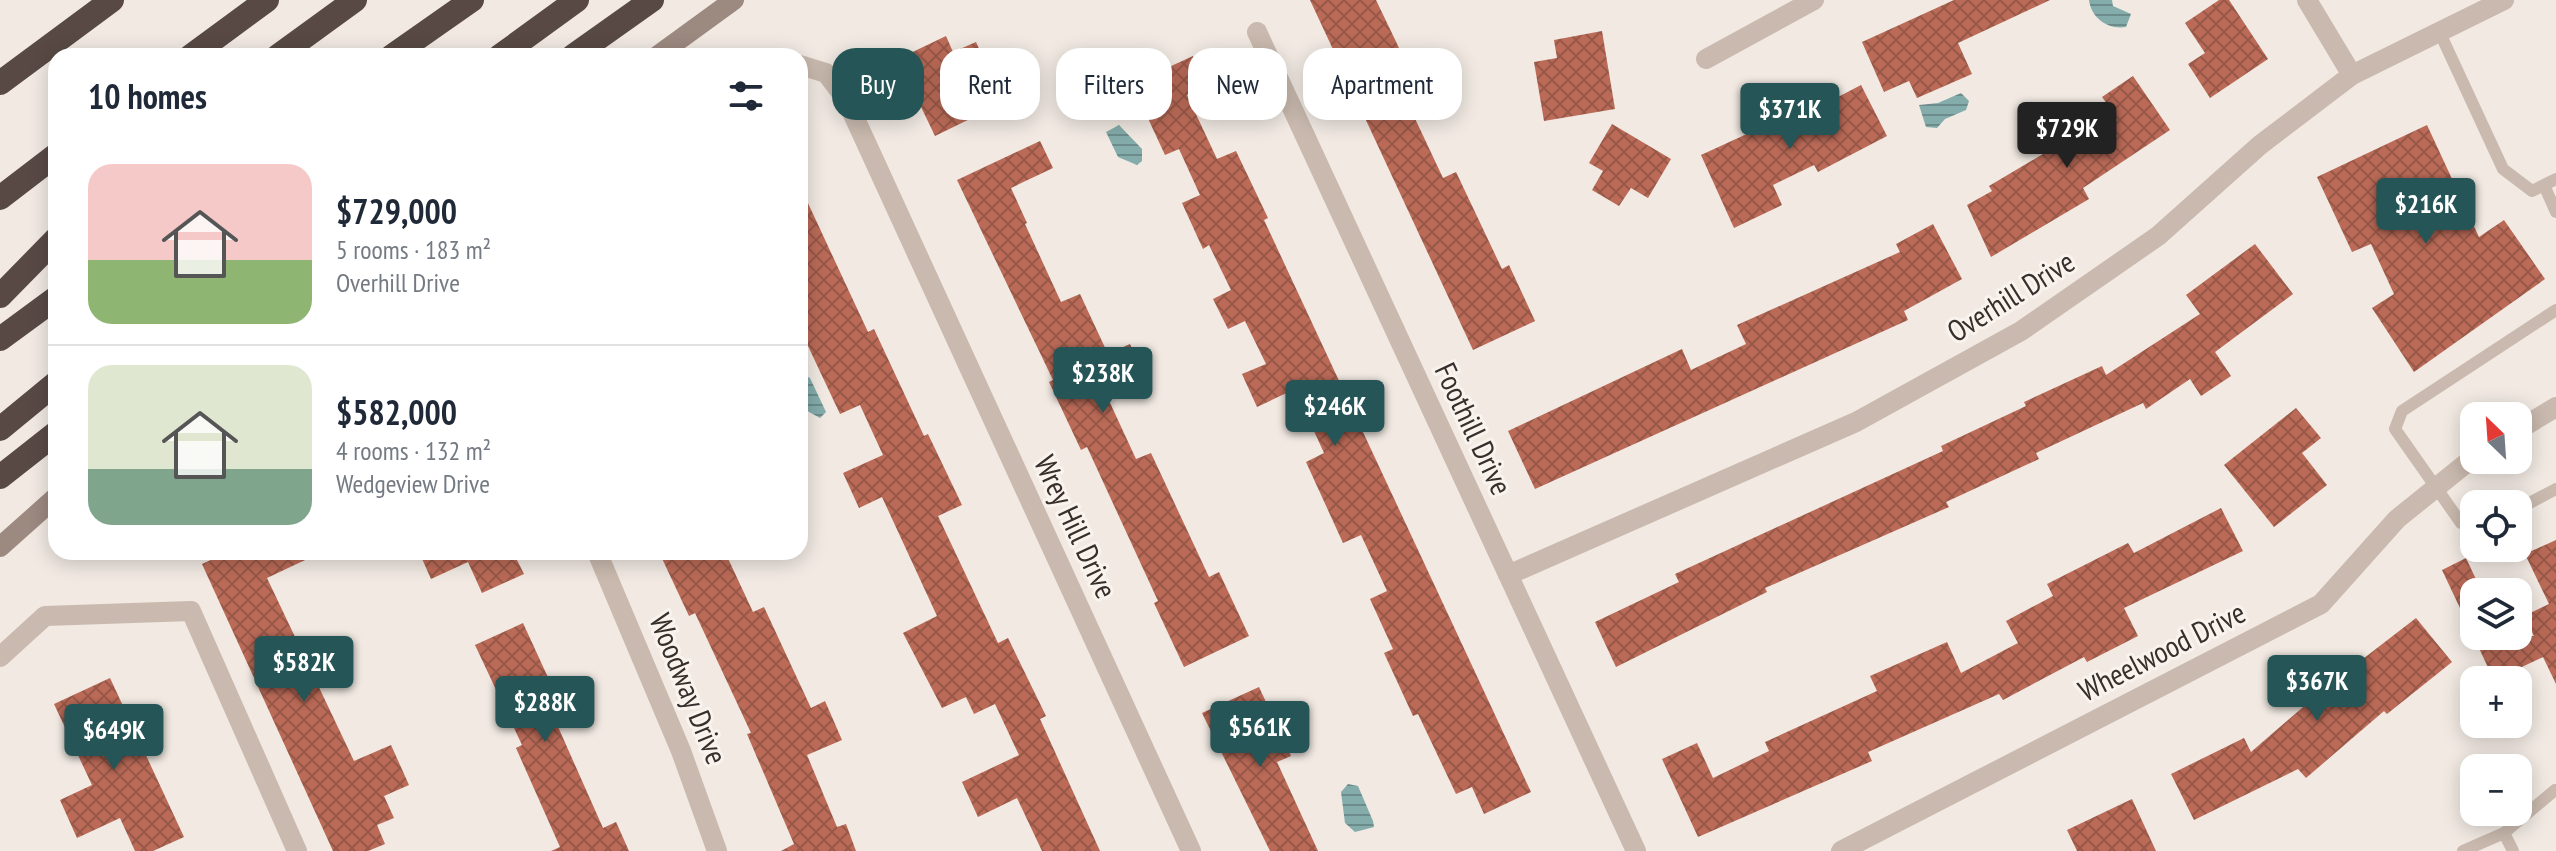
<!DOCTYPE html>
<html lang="en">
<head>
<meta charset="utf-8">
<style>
  :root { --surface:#fff; --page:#f2f2f3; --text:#1f2937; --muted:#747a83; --line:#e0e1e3; --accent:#255556 }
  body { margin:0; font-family:"PT Sans Narrow",sans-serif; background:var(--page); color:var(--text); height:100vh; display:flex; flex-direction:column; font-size:30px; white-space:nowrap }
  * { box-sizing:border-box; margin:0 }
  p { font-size:26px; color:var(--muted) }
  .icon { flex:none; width:44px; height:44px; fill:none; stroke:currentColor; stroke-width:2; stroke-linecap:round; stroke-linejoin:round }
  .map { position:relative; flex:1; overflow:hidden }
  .panel { position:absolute; left:48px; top:48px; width:760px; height:512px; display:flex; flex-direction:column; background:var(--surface); border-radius:24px; box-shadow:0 4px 20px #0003 }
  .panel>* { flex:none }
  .hud { position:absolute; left:832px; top:48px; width:760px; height:72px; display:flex; gap:16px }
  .needle { width:52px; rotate:335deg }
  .fabs { position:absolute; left:2460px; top:402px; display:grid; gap:16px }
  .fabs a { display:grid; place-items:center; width:72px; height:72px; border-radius:16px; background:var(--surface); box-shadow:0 4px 20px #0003; font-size:40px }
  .price { position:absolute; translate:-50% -68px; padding:0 18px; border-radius:8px; background:var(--accent); color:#fff; font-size:26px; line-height:52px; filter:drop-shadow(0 2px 4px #0008) }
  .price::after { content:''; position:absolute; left:50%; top:48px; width:24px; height:18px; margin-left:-12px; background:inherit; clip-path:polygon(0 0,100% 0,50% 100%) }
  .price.active { background:#222; color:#fff }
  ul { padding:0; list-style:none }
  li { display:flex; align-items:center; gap:24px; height:200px; padding:0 40px }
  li+li { border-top:2px solid var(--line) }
  li span { display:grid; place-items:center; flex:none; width:224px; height:160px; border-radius:24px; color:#555 }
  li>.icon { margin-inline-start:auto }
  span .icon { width:96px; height:96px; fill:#fffc; stroke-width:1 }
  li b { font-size:34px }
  h2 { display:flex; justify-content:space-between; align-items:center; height:96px; padding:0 40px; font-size:34px }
  .pill { padding:0 28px; border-radius:24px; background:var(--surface); box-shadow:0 4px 20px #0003; font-size:28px; line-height:72px }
  .pill.active { background:var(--accent); color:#fff }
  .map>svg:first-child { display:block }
  .water { fill:url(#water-rules) }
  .building { fill:url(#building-cross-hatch) }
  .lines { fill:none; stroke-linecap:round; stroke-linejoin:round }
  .lane { stroke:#c9b9ae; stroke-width:12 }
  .street { stroke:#c9b9ae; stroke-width:20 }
  .secondary { stroke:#9c8980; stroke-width:20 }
  .highway { stroke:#584944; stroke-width:24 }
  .labels { text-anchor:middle; stroke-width:6; stroke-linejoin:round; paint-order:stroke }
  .street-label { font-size:30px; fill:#382f2c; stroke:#f9f3ee }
</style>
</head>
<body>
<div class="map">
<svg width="2556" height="851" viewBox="0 0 2556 851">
  <defs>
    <pattern id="water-rules" width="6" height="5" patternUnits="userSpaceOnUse" patternTransform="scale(2)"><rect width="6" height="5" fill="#83acab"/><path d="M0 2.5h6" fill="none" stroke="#6c8c8b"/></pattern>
    <pattern id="building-cross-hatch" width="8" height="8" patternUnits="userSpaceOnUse" patternTransform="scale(2)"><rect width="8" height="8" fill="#ba6a57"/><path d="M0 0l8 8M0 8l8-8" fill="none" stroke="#985848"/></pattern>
  </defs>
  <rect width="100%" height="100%" fill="#f1e9e2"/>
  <path class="water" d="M2112 0 2113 6 2131 14 2126 27C2108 30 2091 18 2089 0Z
    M1961 93 1969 101 1966 110 1945 119 1937 128 1926 127 1919 105 1938 103Z
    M1119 125 1142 149V161L1137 165 1118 157 1106 132Z
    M801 373 810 378 826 412 820 418 800 407Z
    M1348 784 1358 786 1373 821 1374 827 1355 832 1345 823 1341 792Z"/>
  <path class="building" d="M1310 0H1376L1400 50 1386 57 1443 178 1456 172 1502 269 1509 265 1535 321 1473 350Z
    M1954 0H2050L1958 43 1972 74 1917 98 1909 81 1884 92 1862 42Z
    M2219 0H2229L2268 59 2210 98 2188 64 2205 53 2185 23Z
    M1602 31 1615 109 1544 121 1534 62 1557 58 1554 40Z
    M946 36 953 52 976 42 995 83 971 94 980 114 935 136 898 59Z
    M1193 56 1207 86 1187 95 1217 159 1236 151 1268 218 1264 220 1531 792 1484 814 1472 787 1456 794 1418 714 1413 716 1384 653 1393 649 1370 599 1387 591 1361 535 1343 543 1306 462 1324 453 1295 389 1257 407 1242 374 1266 364 1245 321 1228 329 1213 299 1231 290 1209 245 1203 249 1182 203 1200 195 1179 149 1165 155 1132 84Z
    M2133 76 2170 130 2083 188 2089 199 1991 257 1967 205 1992 191 1989 186 2070 138 2069 135 2110 108 2102 97Z
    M1861 85 1887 136 1818 172 1814 165 1773 185 1782 205 1734 228 1701 155 1788 115 1782 105 1808 91 1817 108Z
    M1612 124 1671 159 1648 198 1631 188 1619 206 1592 190 1603 171 1589 163Z
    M2427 125 2479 237 2504 220 2545 279 2414 372 2372 308 2394 294 2371 244 2352 252 2317 177Z
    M1040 141 1053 168 1011 188 1027 223 1025 224 1061 302 1080 294 1108 354 1130 344 1144 374 1105 392 1136 459 1151 453 1209 577 1219 572 1249 636 1184 667 1154 603 1158 601 1087 447 1081 450 1049 382 1053 380 957 180Z
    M800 186 868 332 874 329 924 436 928 434 962 505 938 516 998 643 1008 638 1046 716 1040 719 1100 851H1042L1017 798 978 817 962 782 1019 755 995 704 974 714 966 697 942 708 903 633 937 616 882 497 859 508 843 473 883 455 860 405 840 414 800 329Z
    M1933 224 1962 279 1904 311 1908 320 1535 489 1508 431 1682 349 1691 370 1746 344 1737 325 1900 252 1896 244Z
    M2255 244 2293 294 2215 352 2231 376 2201 396 2190 379 2146 409 2143 403 2036 453 2039 459 1946 502 1949 507 1765 588 1767 592 1616 667 1595 622 1679 582 1675 574 1943 451 1941 446 2026 406 2024 402 2102 366 2106 375 2200 314 2186 295Z
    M2296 408 2321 438 2302 453 2327 485 2274 527 2224 465Z
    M2221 508 2243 551 2124 608 2138 636 2087 662 2084 657 2003 700 1999 694 1868 752 1872 761 1698 837 1662 759 1697 743 1713 778 1769 751 1765 742 1877 691 1870 676 1947 642 1961 673 2018 643 2006 621 2053 596 2047 584 2128 543 2134 553Z
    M2556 540V684L2543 657 2494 680 2442 570 2466 558 2482 592H2474V636H2534L2524 616 2549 604 2525 554Z
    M228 552H322L267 578 354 761 391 745 409 785 384 796 394 818 377 825 385 844 368 851H333L202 564Z
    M419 552H513L524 574 482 593 468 562 431 579Z
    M659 552H725L753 612 764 607 811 708 825 701 842 740 807 755 837 827 846 824 856 851H781L794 844 747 734 751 733 695 613 689 616Z
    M2416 618 2452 662 2387 714 2384 711 2306 778 2298 769 2194 820 2171 774 2244 738 2251 752 2324 689Z
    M523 623 557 697 547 702 603 828 616 822 629 851H551L560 847 516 748 522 745 475 645Z
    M110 678 184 837 153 851H135L120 818 77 838 60 800 92 785 54 704Z
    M1259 687 1291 756 1277 762 1318 851H1270L1202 713Z
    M2132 799 2156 851H2077L2067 830Z"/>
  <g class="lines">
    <path class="lane" d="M2439 31 2503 169 2532 191 2556 179
      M2544 185 2556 212
      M2518 509 2556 489
      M2474 528 2461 523 2395 429 2402 411 2556 310
      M2463 851 2504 833
      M2513 851 2504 833 2555 790"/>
    <path class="street" d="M2307 0 2352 75
      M1257 32 1636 851
      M1706 59 1814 0
      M800 65 826 73 846 99 1191 851
      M2518 430 2556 407
      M597 552 681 751 717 851
      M1508 575 1856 422 2021 331 2158 236 2260 145 2352 75 2504 0
      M0 657 45 616 191 611 297 851
      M1841 851 2321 604 2397 519 2474 457"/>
    <path class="secondary" d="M657 56 734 0
      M0 547 56 497"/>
    <path class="highway" d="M191 56 267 0
      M278 56 355 0
      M392 56 472 0
      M500 56 577 0
      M573 56 652 0
      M0 83 112 0
      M0 198 56 155
      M0 296 56 239
      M0 339 56 298
      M0 429 56 383
      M0 477 56 433"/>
  </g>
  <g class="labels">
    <g class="street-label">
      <text transform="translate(2011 297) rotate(-32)" y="10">Overhill Drive</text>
      <text transform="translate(1473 429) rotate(65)" y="10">Foothill Drive</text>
      <text transform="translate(1075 527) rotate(65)" y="10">Wrey Hill Drive</text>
      <text transform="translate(2162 652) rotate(-27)" y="10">Wheelwood Drive</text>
      <text transform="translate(688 689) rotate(68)" y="10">Woodway Drive</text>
    </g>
  </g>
</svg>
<div class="fabs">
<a><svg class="needle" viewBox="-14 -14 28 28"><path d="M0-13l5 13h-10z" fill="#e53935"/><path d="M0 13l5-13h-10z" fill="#747a83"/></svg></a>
<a><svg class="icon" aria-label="locate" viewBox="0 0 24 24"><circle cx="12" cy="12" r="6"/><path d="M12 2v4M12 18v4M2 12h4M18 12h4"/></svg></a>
<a><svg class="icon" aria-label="layers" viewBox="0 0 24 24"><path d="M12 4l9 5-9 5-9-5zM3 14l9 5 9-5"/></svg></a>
<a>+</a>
<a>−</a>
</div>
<b class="price" style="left:1790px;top:151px">$371K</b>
<b class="price active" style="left:2067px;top:170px">$729K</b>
<b class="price" style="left:2426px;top:246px">$216K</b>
<b class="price" style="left:1103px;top:415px">$238K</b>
<b class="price" style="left:1335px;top:448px">$246K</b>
<b class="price" style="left:304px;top:704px">$582K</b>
<b class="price" style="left:2317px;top:723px">$367K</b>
<b class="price" style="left:545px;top:744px">$288K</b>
<b class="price" style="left:1260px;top:769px">$561K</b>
<b class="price" style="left:114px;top:772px">$649K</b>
<div class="hud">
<a class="pill active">Buy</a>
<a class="pill">Rent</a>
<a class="pill">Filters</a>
<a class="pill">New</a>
<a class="pill">Apartment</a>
</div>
<section class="panel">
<h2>10 homes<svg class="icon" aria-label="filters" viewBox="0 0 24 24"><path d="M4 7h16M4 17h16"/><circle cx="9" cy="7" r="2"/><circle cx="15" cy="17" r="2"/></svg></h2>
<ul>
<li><span style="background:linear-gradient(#f6c9c9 60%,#8fb573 0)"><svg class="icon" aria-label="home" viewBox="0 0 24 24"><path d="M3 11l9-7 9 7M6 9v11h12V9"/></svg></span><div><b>$729,000</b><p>5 rooms · 183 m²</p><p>Overhill Drive</p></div></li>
<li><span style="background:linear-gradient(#dfe7d0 65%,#7fa58c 0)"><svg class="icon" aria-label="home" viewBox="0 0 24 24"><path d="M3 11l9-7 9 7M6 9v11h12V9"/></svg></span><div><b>$582,000</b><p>4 rooms · 132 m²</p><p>Wedgeview Drive</p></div></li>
</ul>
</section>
</div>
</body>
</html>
